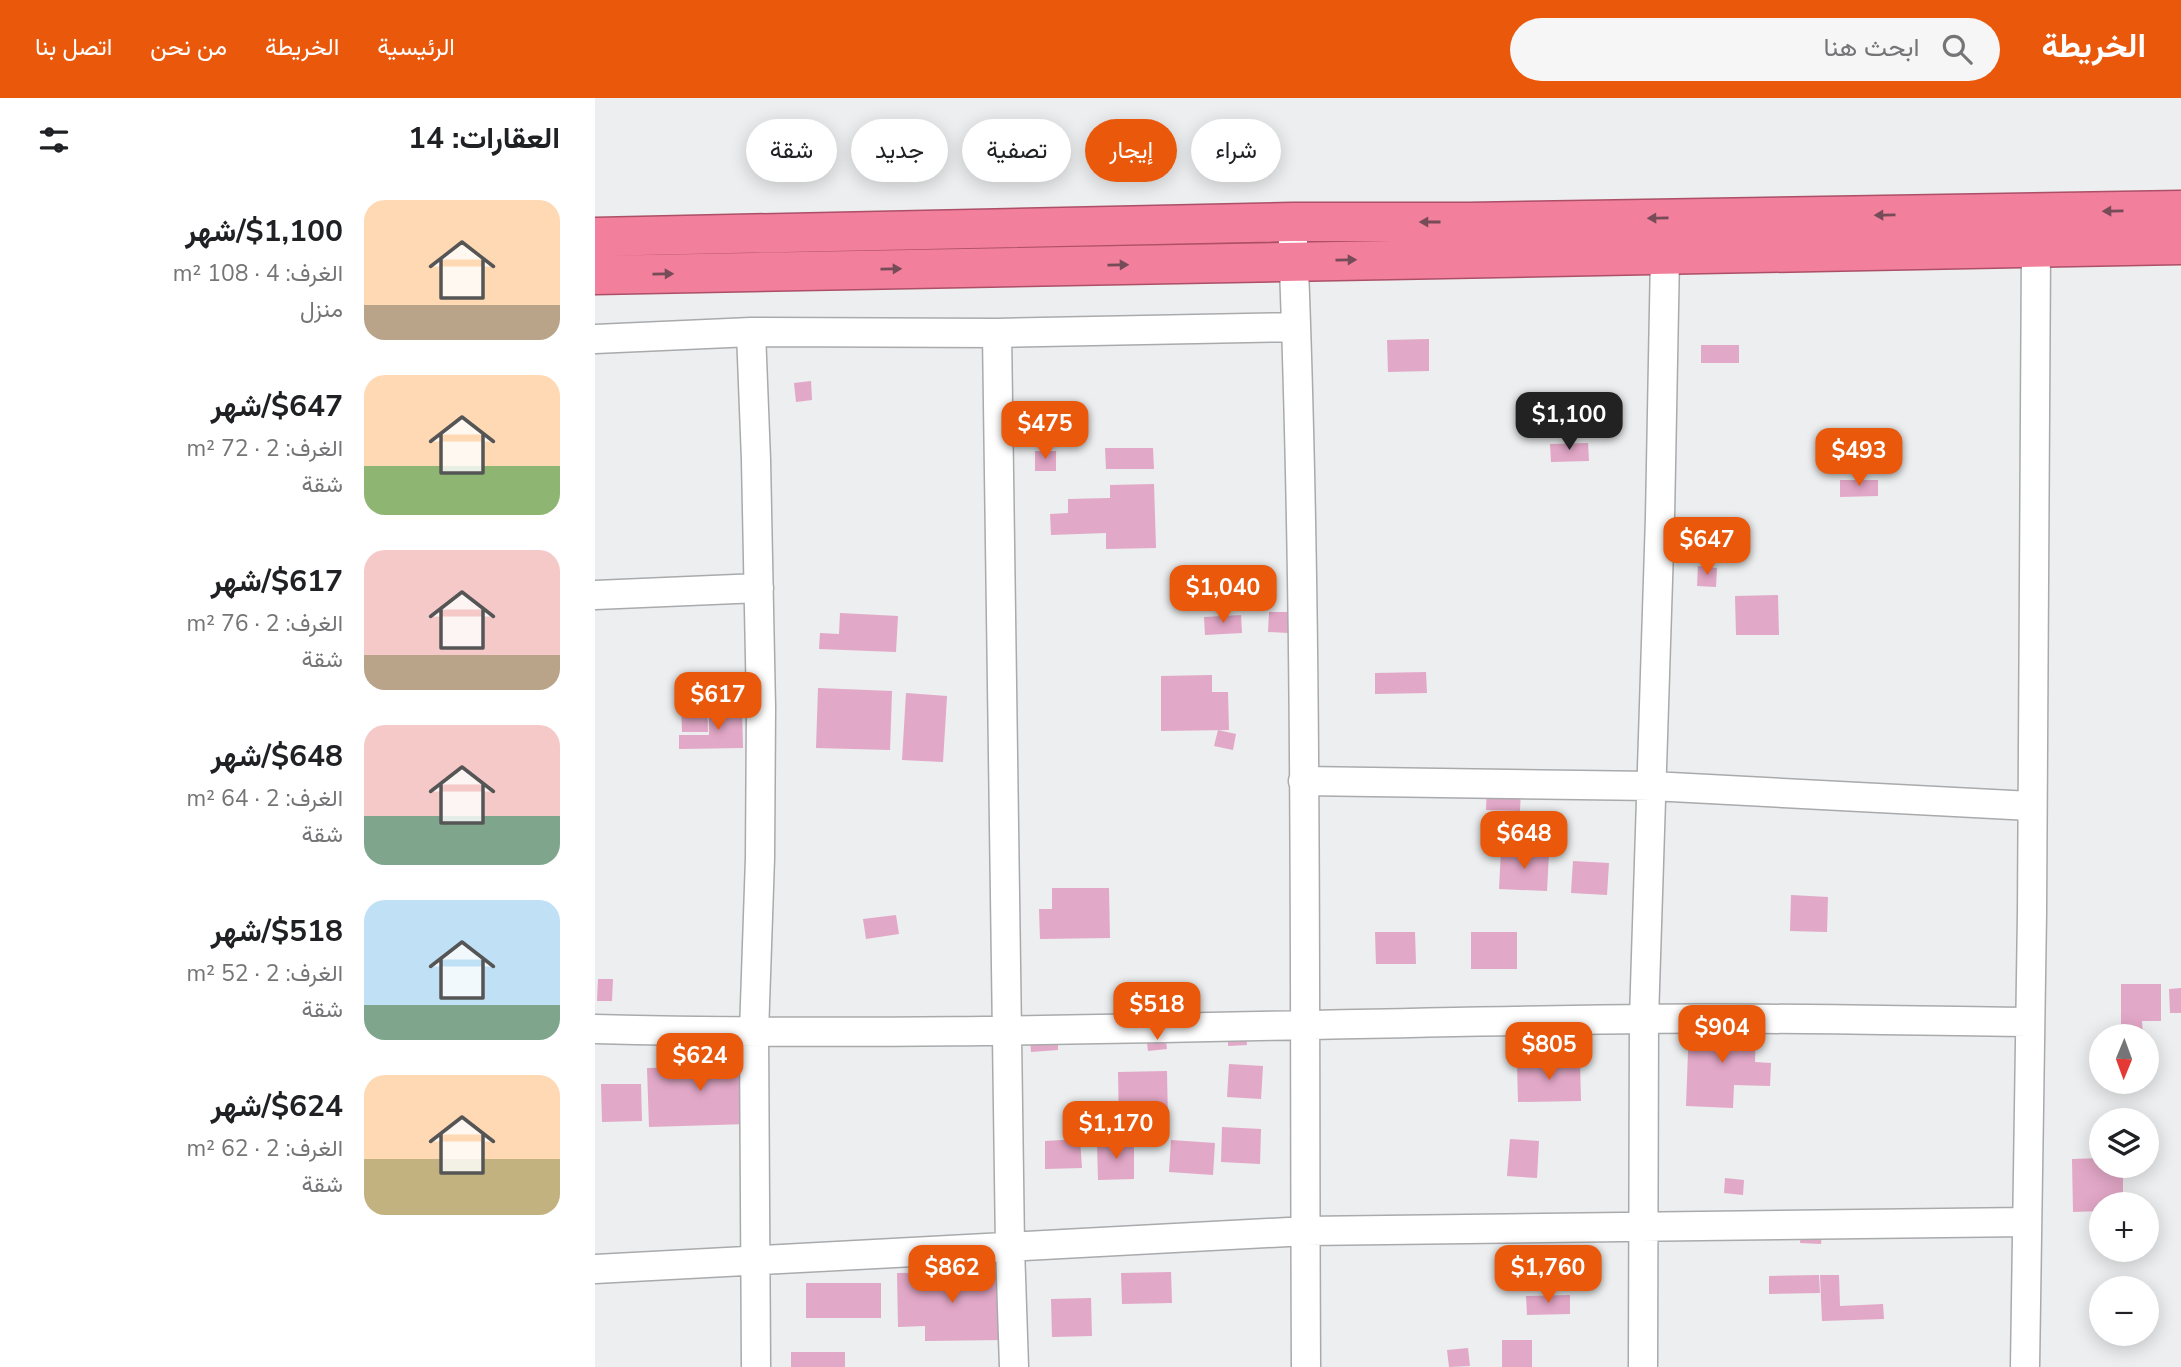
<!DOCTYPE html>
<html lang="ar">
<head>
<meta charset="utf-8">
<style>
  :root { --surface:#fff; --page:#f6f6f6; --text:#202124; --muted:#757577; --accent:#ea580c }
  body { margin:0; font-family:"Nunito Sans",Vazirmatn,sans-serif; background:var(--page); color:var(--text); direction:rtl; height:100vh; display:flex; flex-direction:column; font-size:26px; white-space:nowrap }
  * { box-sizing:border-box; margin:0 }
  p { font-size:23px; color:var(--muted) }
  .icon { flex:none; width:38px; height:38px; fill:none; stroke:currentColor; stroke-width:2; stroke-linecap:round; stroke-linejoin:round }
  .map { position:relative; flex:1; overflow:hidden; direction:ltr }
  .sheet { display:flex; flex-direction:column; background:var(--surface); width:595px }
  .sheet>* { flex:none }
  .banner { position:absolute; left:21px; top:21px; width:665px; height:63px; direction:rtl; display:flex; gap:14px }
  .needle { width:46px; rotate:181deg }
  .controls { position:absolute; left:1494px; top:926px; display:grid; gap:14px }
  .controls a { display:grid; place-items:center; width:70px; height:70px; border-radius:50%; background:var(--surface); box-shadow:0 4px 18px #0003; font-size:35px }
  .price { position:absolute; translate:-50% -60px; padding:0 16px; border-radius:14px; background:var(--accent); color:#fff; font-size:23px; line-height:46px; filter:drop-shadow(0 2px 4px #0008) }
  .price::after { content:''; position:absolute; left:50%; top:42px; width:21px; height:16px; margin-left:-10px; background:inherit; clip-path:polygon(0 0,100% 0,50% 100%) }
  .price.current { background:#222; color:#fff }
  ul { padding:0; list-style:none }
  li { display:flex; align-items:center; gap:21px; height:175px; padding:0 35px }
  li span { display:grid; place-items:center; flex:none; width:196px; height:140px; border-radius:21px; color:#555 }
  li>.icon { margin-inline-start:auto }
  span .icon { width:84px; height:84px; fill:#fffc; stroke-width:1 }
  li b { font-size:30px }
  h2 { display:flex; justify-content:space-between; align-items:center; height:84px; padding:0 35px; font-size:30px }
  .tag { padding:0 24px; border-radius:32px; background:var(--surface); box-shadow:0 4px 18px #0003; font-size:24px; line-height:63px }
  .tag.current { background:var(--accent); color:#fff }
  header { display:flex; align-items:center; gap:42px; box-sizing:border-box; height:98px; padding:0 35px; background:var(--accent); color:#fff }
  header strong { font-size:33px }
  nav { display:flex; gap:38px; margin-inline-start:auto; font-size:24px }
  .search { width:490px; height:63px; background:var(--page); display:flex; align-items:center; gap:18px; box-sizing:border-box; padding:0 24px; border-radius:38px; color:var(--muted); font-size:26px }
  main { display:flex; flex:1; min-height:0 }
  .map>svg:first-child { display:block }
  .building { fill:#e2a8c7 }
  .lines { fill:none; stroke-linecap:round; stroke-linejoin:round }
  .minor-casing { stroke:#a9aaac; stroke-width:31 }
  .trunk-casing { stroke:#ac4f67; stroke-width:41 }
  .minor { stroke:#fff; stroke-width:28 }
  .trunk { stroke:#f27f9c; stroke-width:38 }
  .oneway { fill:#754c57 }
</style>
</head>
<body>
<header>
<strong>الخريطة</strong>
<div class="search"><svg class="icon" aria-label="search" viewBox="0 0 24 24"><circle cx="10" cy="10" r="6"/><path d="M15 15l6 6"/></svg>ابحث هنا</div>
<nav><a>الرئيسية</a><a>الخريطة</a><a>من نحن</a><a>اتصل بنا</a></nav>
</header>
<main>
<div class="map">
<svg width="1586" height="1269" viewBox="0 0 1586 1269">
  <rect width="100%" height="100%" fill="#eceeef"/>
  <path class="building" d="M834 241V273L793 274 792 242Z
    M1106 247H1144V265H1106Z
    M216 283 217 302 201 304 199 285Z
    M993 345 994 363 956 364 955 346Z
    M510 350H558L559 371H511Z
    M440 353H461V373H440Z
    M1245 382H1283V398L1245 399Z
    M559 386 561 450 511 451V435L456 437 455 416 473 415V401L515 400V387Z
    M1103 468 1122 470 1121 489 1102 488Z
    M1183 497 1184 537H1141L1140 498Z
    M674 514H695L694 535 673 534Z
    M245 515 303 518 301 554 224 551 225 535 244 536Z
    M646 517 647 535 610 537 609 519Z
    M831 574 832 595 780 596V575Z
    M617 577V594H633L634 632 566 633V578Z
    M223 590 297 593 295 652 221 650Z
    M311 595 352 598 348 664 307 662Z
    M112 607 113 634H87L86 608Z
    M114 611H147L148 650 84 651V637H114Z
    M623 632 641 636 638 652 619 648Z
    M892 688 926 689 925 713 891 712Z
    M940 716H959L960 746H941Z
    M906 752 954 755 952 793 904 791Z
    M978 763 1014 765 1012 797 976 795Z
    M457 790H514L515 840 445 841 444 811H457Z
    M1196 797 1233 799 1232 834 1195 833Z
    M301 817 304 836 271 841 268 821Z
    M780 834H820L821 866H781Z
    M876 834H922V871H876Z
    M3 881H18L17 903H2Z
    M1526 886H1566V923H1547L1548 938H1526Z
    M1586 890V915H1575L1574 891Z
    M1094 927 1161 929 1160 964 1176 965 1175 988 1139 987 1138 1010 1091 1008Z
    M633 933H651L652 947 633 948Z
    M570 935 572 951 553 953 551 937Z
    M463 938V952L436 954 435 940Z
    M153 958V1026L54 1029 52 970 102 969 101 959Z
    M985 964 986 1003 923 1004 922 966Z
    M634 966 668 968 666 1001 632 999Z
    M572 973 573 1024 524 1025 523 974Z
    M6 986H46L47 1023 7 1024Z
    M627 1029 666 1031 665 1066 626 1064Z
    M485 1041 487 1070 450 1071V1043Z
    M915 1041 944 1043 942 1080 912 1078Z
    M576 1042 620 1045 618 1077 574 1074Z
    M502 1045H539V1081L503 1082Z
    M1507 1060V1068H1528V1106H1507V1113L1478 1114 1477 1061Z
    M1130 1080 1149 1082 1148 1097 1129 1095Z
    M1206 1134 1227 1135 1226 1146 1205 1145Z
    M407 1174 408 1242 330 1243V1228L303 1229 302 1175Z
    M576 1174 577 1205 527 1206 526 1175Z
    M1224 1177 1225 1195 1174 1196V1178Z
    M1225 1177H1244L1245 1208 1288 1206 1289 1221 1227 1223Z
    M211 1185H286V1220H211Z
    M975 1197V1216L932 1217 931 1198Z
    M496 1200 497 1238 457 1239 456 1201Z
    M907 1242H937V1269H907Z
    M873 1250 875 1268 854 1269 852 1252Z
    M196 1254H250V1269H196Z"/>
  <g class="lines">
    <g class="minor-casing">
      <path id="minor" d="M698 144C713 519 709 894 711 1269
        M156 234 161 362 166 610 165 760 159 935 161 1269
        M402 235 415 1149 419 1269
        M0 241 156 234 402 235 700 229
        M0 497 164 490
        M708 683 1057 688 1436 708
        M0 931C348 940 697 925 1045 921 1174 919 1304 923 1434 924
        M0 1171 711 1133 1431 1124
        M1048 1269 1049 921 1065 419 1070 158
        M1430 1269 1437 815 1441 151"/>
    </g>
    <g class="trunk-casing">
      <path id="trunk" d="M0 139 697 124H874L1586 112
        M0 177 1586 147"/>
    </g>
    <use href="#minor" class="minor"/>
    <use href="#trunk" class="trunk"/>
  </g>
  <defs><path id="oneway-solid" d="M-6-.8H1V-3.2L6.5 0L1 3.2V.8H-6Z" transform="scale(1.75)"/></defs>
  <g class="oneway">
    <use href="#oneway-solid" transform="translate(1518 113) rotate(179)"/>
    <use href="#oneway-solid" transform="translate(1290 117) rotate(179)"/>
    <use href="#oneway-solid" transform="translate(1063 120) rotate(179)"/>
    <use href="#oneway-solid" transform="translate(835 124) rotate(-180)"/>
    <use href="#oneway-solid" transform="translate(751 162) rotate(-1)"/>
    <use href="#oneway-solid" transform="translate(523 167) rotate(-1)"/>
    <use href="#oneway-solid" transform="translate(296 171) rotate(-1)"/>
    <use href="#oneway-solid" transform="translate(68 176) rotate(-1)"/>
  </g>
</svg>
<div class="controls">
<a><svg class="needle" viewBox="-14 -14 28 28"><path d="M0-13l5 13h-10z" fill="#e53935"/><path d="M0 13l5-13h-10z" fill="#757577"/></svg></a>
<a><svg class="icon" aria-label="layers" viewBox="0 0 24 24"><path d="M12 4l9 5-9 5-9-5zM3 14l9 5 9-5"/></svg></a>
<a>+</a>
<a>−</a>
</div>
<b class="price current" style="left:974px;top:354px">$1,100</b>
<b class="price" style="left:450px;top:363px">$475</b>
<b class="price" style="left:1264px;top:390px">$493</b>
<b class="price" style="left:1112px;top:479px">$647</b>
<b class="price" style="left:628px;top:527px">$1,040</b>
<b class="price" style="left:123px;top:634px">$617</b>
<b class="price" style="left:929px;top:773px">$648</b>
<b class="price" style="left:562px;top:944px">$518</b>
<b class="price" style="left:1127px;top:967px">$904</b>
<b class="price" style="left:954px;top:984px">$805</b>
<b class="price" style="left:105px;top:995px">$624</b>
<b class="price" style="left:521px;top:1063px">$1,170</b>
<b class="price" style="left:357px;top:1207px">$862</b>
<b class="price" style="left:953px;top:1207px">$1,760</b>
<div class="banner">
<a class="tag">شراء</a>
<a class="tag current">إيجار</a>
<a class="tag">تصفية</a>
<a class="tag">جديد</a>
<a class="tag">شقة</a>
</div>
</div>
<section class="sheet">
<h2>العقارات: 14<svg class="icon" aria-label="filters" viewBox="0 0 24 24"><path d="M4 7h16M4 17h16"/><circle cx="9" cy="7" r="2"/><circle cx="15" cy="17" r="2"/></svg></h2>
<ul>
<li><span style="background:linear-gradient(#ffd9b3 75%,#b9a48a 0)"><svg class="icon" aria-label="home" viewBox="0 0 24 24"><path d="M3 11l9-7 9 7M6 9v11h12V9"/></svg></span><div><b>$1,100/شهر</b><p>الغرف: 4 · 108 m²</p><p>منزل</p></div></li>
<li><span style="background:linear-gradient(#ffd9b3 65%,#8fb573 0)"><svg class="icon" aria-label="home" viewBox="0 0 24 24"><path d="M3 11l9-7 9 7M6 9v11h12V9"/></svg></span><div><b>$647/شهر</b><p>الغرف: 2 · 72 m²</p><p>شقة</p></div></li>
<li><span style="background:linear-gradient(#f6c9c9 75%,#b9a48a 0)"><svg class="icon" aria-label="home" viewBox="0 0 24 24"><path d="M3 11l9-7 9 7M6 9v11h12V9"/></svg></span><div><b>$617/شهر</b><p>الغرف: 2 · 76 m²</p><p>شقة</p></div></li>
<li><span style="background:linear-gradient(#f6c9c9 65%,#7fa58c 0)"><svg class="icon" aria-label="home" viewBox="0 0 24 24"><path d="M3 11l9-7 9 7M6 9v11h12V9"/></svg></span><div><b>$648/شهر</b><p>الغرف: 2 · 64 m²</p><p>شقة</p></div></li>
<li><span style="background:linear-gradient(#bfe0f5 75%,#7fa58c 0)"><svg class="icon" aria-label="home" viewBox="0 0 24 24"><path d="M3 11l9-7 9 7M6 9v11h12V9"/></svg></span><div><b>$518/شهر</b><p>الغرف: 2 · 52 m²</p><p>شقة</p></div></li>
<li><span style="background:linear-gradient(#ffd9b3 60%,#c2b280 0)"><svg class="icon" aria-label="home" viewBox="0 0 24 24"><path d="M3 11l9-7 9 7M6 9v11h12V9"/></svg></span><div><b>$624/شهر</b><p>الغرف: 2 · 62 m²</p><p>شقة</p></div></li>
</ul>
</section>
</main>
</body>
</html>
